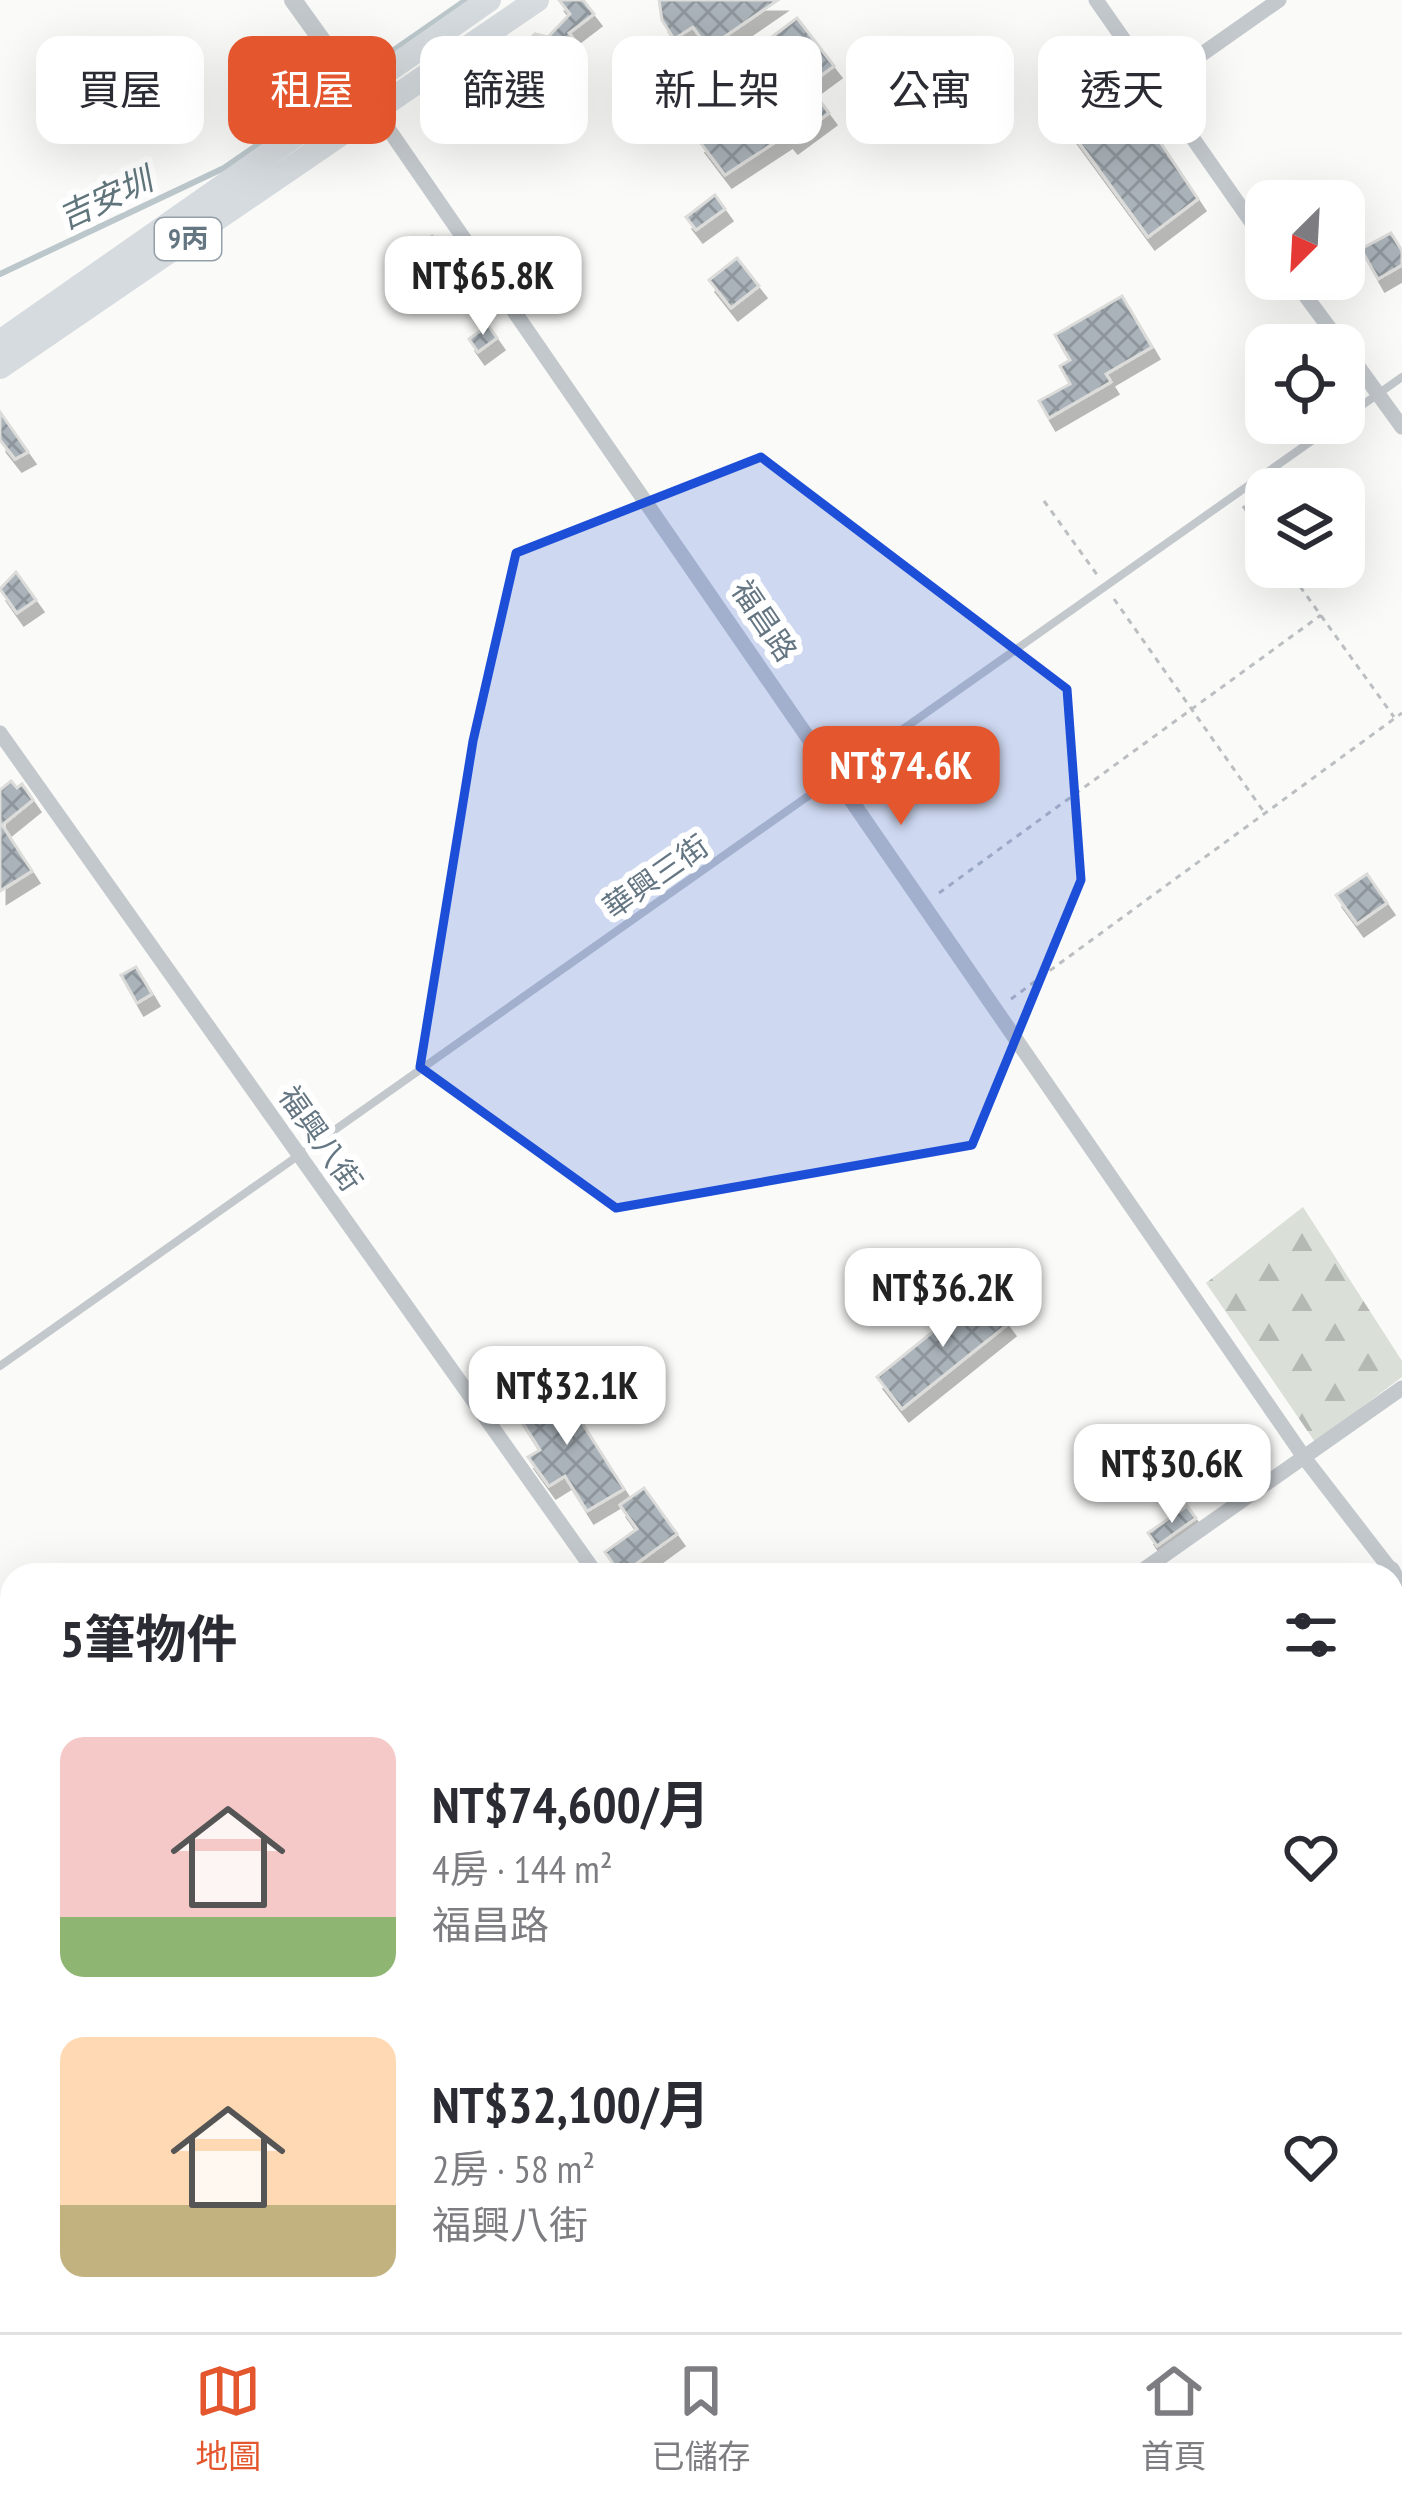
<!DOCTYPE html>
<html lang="zh-TW">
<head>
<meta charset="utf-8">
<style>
  :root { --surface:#fff; --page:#f2f2f3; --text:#2b2b33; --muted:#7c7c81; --line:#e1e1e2; --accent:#e4572e }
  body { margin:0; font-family:"PT Sans Narrow","Noto Sans TC",sans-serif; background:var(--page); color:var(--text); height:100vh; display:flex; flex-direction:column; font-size:45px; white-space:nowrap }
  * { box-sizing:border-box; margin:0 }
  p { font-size:39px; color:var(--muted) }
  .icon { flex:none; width:66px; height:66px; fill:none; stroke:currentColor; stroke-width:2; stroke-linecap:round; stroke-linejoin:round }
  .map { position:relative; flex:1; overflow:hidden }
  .details { position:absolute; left:0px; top:1563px; width:1404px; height:771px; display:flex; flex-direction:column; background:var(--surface); border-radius:36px 36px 0 0; box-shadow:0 12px 48px #0002 }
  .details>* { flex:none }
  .hud { position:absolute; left:36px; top:36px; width:1332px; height:108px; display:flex; gap:24px }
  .needle { width:78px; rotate:204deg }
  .buttons { position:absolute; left:1245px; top:180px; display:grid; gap:24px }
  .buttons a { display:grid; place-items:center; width:120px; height:120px; border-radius:24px; background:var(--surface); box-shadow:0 12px 48px #0002; font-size:60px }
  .price { position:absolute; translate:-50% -102px; padding:0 27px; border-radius:24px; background:#fff; color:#222; font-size:39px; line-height:78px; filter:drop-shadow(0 3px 6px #0008) }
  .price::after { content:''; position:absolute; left:50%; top:72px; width:36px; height:27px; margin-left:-18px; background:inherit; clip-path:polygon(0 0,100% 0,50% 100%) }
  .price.active { background:var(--accent); color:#fff }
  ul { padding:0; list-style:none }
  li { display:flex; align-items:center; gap:36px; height:300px; padding:0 60px }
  li span { display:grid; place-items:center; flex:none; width:336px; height:240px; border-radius:24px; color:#555 }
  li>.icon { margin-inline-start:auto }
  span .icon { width:144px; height:144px; fill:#fffc; stroke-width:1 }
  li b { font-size:51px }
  h2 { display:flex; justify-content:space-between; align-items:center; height:144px; padding:0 60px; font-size:51px }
  .chip { padding:0 42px; border-radius:24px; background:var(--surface); box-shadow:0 12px 48px #0002; font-size:42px; line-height:108px }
  .chip.active { background:var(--accent); color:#fff }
  .dock { display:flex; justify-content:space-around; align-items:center; height:168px; border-top:3px solid var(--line); background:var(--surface); font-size:33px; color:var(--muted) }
  .dock a { display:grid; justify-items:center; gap:6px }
  .dock .active { color:var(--accent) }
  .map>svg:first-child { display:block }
  .forest { fill:url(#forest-firs) }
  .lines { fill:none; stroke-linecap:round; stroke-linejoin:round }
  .stream { stroke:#bbc7cb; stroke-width:6 }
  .building { fill:url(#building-cross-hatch); stroke:#dcdcda; stroke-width:3; filter:url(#shadow) }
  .path { stroke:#bbbfc2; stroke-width:3; stroke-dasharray:6 6; stroke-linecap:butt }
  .service { stroke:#c3c8cc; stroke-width:8 }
  .minor { stroke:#c3c8cc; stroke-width:15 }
  .tertiary { stroke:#c3c8cc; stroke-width:18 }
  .primary { stroke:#d6dbdf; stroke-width:24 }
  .marked { fill:#1d4ed8; fill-opacity:0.2; stroke:#1d4ed8; stroke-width:9; stroke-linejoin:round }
  .labels { text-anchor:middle; stroke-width:12; stroke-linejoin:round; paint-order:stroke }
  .shield { fill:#fff; stroke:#939fa8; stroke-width:3 }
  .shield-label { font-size:27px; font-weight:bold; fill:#657683 }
  .street-label { font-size:30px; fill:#657683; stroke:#fff }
  .water-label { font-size:33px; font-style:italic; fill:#60757c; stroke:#fff }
</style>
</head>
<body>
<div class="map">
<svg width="1402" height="2332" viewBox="0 0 1402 2332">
  <defs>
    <pattern id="forest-firs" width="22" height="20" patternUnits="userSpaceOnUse" patternTransform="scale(3)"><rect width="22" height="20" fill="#dadfd7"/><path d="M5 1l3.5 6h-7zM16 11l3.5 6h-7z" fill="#b4b9b4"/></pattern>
    <pattern id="building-cross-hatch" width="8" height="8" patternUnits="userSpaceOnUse" patternTransform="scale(3)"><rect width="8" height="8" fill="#aab3b9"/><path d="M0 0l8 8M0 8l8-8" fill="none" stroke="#8e969c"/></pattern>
    <filter id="shadow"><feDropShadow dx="7" dy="12" stdDeviation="0" flood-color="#0004"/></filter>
  </defs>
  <rect width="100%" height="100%" fill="#fafaf8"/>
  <path class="forest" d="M1303 1207 1402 1361V1377L1315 1442 1206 1283Z
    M1402 2199V2332H1190L1206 2322H1392V2205Z"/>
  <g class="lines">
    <path class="stream" d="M0 274 224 168 466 0
      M227 2332 245 2322"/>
  </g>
  <path class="building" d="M559 0H583L594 14 569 33 575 41 552 54 559 64 543 76 520 48 535 34 548 37 570 14Z
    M659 0H778L708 48 693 27 674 39 662 20Z
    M797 18 834 66 808 85 829 113 791 141 786 135 725 175 699 141 756 106 729 69Z
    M1097 106 1119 137 1129 130 1133 136 1148 124 1198 199 1148 237 1061 118 1074 109 1080 118Z
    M715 195 725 209 696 230 686 217Z
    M1391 233 1402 251V265L1378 279 1361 249Z
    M432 236 460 272 440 288 412 252Z
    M737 258 759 286 731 308 709 280Z
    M1122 296 1152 347 1106 374 1111 382 1049 418 1039 401 1070 384 1060 366 1070 360 1055 335Z
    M488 325 497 338 478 352 469 339Z
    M0 412 28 452 15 459 0 440Z
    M16 572 36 600 17 613 0 589Z
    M11 781 17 788 22 784 33 800 2 825 32 871 0 891V790Z
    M1367 874 1387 903 1357 924 1336 895Z
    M136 967 152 994 137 1003 121 975Z
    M983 1291 1008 1324 902 1409 877 1377Z
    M556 1382 624 1489 587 1511 565 1476 549 1486 528 1457 540 1450 514 1409Z
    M644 1488 677 1534 621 1575 605 1552 637 1529 620 1505Z
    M1187 1506 1196 1518 1157 1546 1148 1533Z"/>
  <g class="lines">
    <path class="path" d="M1044 501 1098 576
      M1243 506 1266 538
      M1286 567 1394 717
      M1114 599 1264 812
      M939 893 1321 615
      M1011 999 1402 713"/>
    <path class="service" d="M1344 418 1402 377
      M0 1366 1337 423"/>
    <path class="minor" d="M1096 0 1266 243
      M1158 85 1279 0
      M376 111 1306 1460 1391 1570
      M1293 279 1342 345
      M1344 347 1402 427
      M0 733 597 1575
      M1136 1575 1402 1388
      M0 1880 12 1896
      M316 2322 322 2332
      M45 2332 59 2322"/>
    <path class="tertiary" d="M293 0 364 99
      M1391 1570 1402 1592
      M259 2332 277 2322"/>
    <path class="primary" d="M0 342 489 0
      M0 367 537 0"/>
  </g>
  <path class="marked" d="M761 457 1067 689 1081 880 972 1145 616 1208 420 1067 473 741 516 553Z"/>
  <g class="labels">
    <rect class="shield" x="155" y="218" width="66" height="42" rx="9"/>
    <g class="shield-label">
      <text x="188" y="248">9丙</text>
    </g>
    <g class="street-label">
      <text transform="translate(764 621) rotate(56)" y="10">福昌路</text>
      <text transform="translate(656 877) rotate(-35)" y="10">華興三街</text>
      <text transform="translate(320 1139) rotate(55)" y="10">福興八街</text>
    </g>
    <g class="water-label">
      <text transform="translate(105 198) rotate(-25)" y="12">吉安圳</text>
    </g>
  </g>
</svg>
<div class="buttons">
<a><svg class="needle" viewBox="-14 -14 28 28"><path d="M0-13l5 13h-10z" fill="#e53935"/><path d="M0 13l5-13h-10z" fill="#7c7c81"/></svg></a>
<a><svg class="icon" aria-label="locate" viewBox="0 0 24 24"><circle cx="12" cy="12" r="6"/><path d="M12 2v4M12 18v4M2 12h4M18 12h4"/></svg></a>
<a><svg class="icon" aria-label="layers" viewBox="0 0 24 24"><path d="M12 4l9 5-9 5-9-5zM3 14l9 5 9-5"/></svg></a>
</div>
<b class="price" style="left:483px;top:338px">NT$65.8K</b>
<b class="price active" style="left:901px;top:828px">NT$74.6K</b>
<b class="price" style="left:943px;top:1350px">NT$36.2K</b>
<b class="price" style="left:567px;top:1448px">NT$32.1K</b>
<b class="price" style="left:1172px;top:1526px">NT$30.6K</b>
<div class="hud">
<a class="chip">買屋</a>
<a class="chip active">租屋</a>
<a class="chip">篩選</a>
<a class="chip">新上架</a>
<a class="chip">公寓</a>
<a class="chip">透天</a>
</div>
<section class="details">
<h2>5筆物件<svg class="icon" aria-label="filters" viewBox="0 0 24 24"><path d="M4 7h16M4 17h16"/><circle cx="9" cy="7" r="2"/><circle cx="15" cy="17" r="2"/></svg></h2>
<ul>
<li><span style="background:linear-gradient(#f6c9c9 75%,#8fb573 0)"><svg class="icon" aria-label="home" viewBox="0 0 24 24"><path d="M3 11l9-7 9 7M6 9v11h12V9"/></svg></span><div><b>NT$74,600/月</b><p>4房 · 144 m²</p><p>福昌路</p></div><svg class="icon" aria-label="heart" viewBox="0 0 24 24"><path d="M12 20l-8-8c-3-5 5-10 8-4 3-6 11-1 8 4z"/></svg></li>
<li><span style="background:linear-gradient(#ffd9b3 70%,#c2b280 0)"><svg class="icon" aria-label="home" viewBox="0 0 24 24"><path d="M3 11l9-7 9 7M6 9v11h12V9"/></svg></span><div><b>NT$32,100/月</b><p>2房 · 58 m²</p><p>福興八街</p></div><svg class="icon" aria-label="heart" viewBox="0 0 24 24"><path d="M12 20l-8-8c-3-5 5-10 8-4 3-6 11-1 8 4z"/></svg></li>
</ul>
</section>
</div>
<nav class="dock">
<a class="active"><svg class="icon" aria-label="map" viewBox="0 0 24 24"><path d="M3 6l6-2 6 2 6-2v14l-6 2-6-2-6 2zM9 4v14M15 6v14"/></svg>地圖</a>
<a><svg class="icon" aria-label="saved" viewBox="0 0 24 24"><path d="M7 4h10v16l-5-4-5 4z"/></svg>已儲存</a>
<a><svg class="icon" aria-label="home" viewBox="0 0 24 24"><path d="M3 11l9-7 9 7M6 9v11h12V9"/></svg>首頁</a>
</nav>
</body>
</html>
